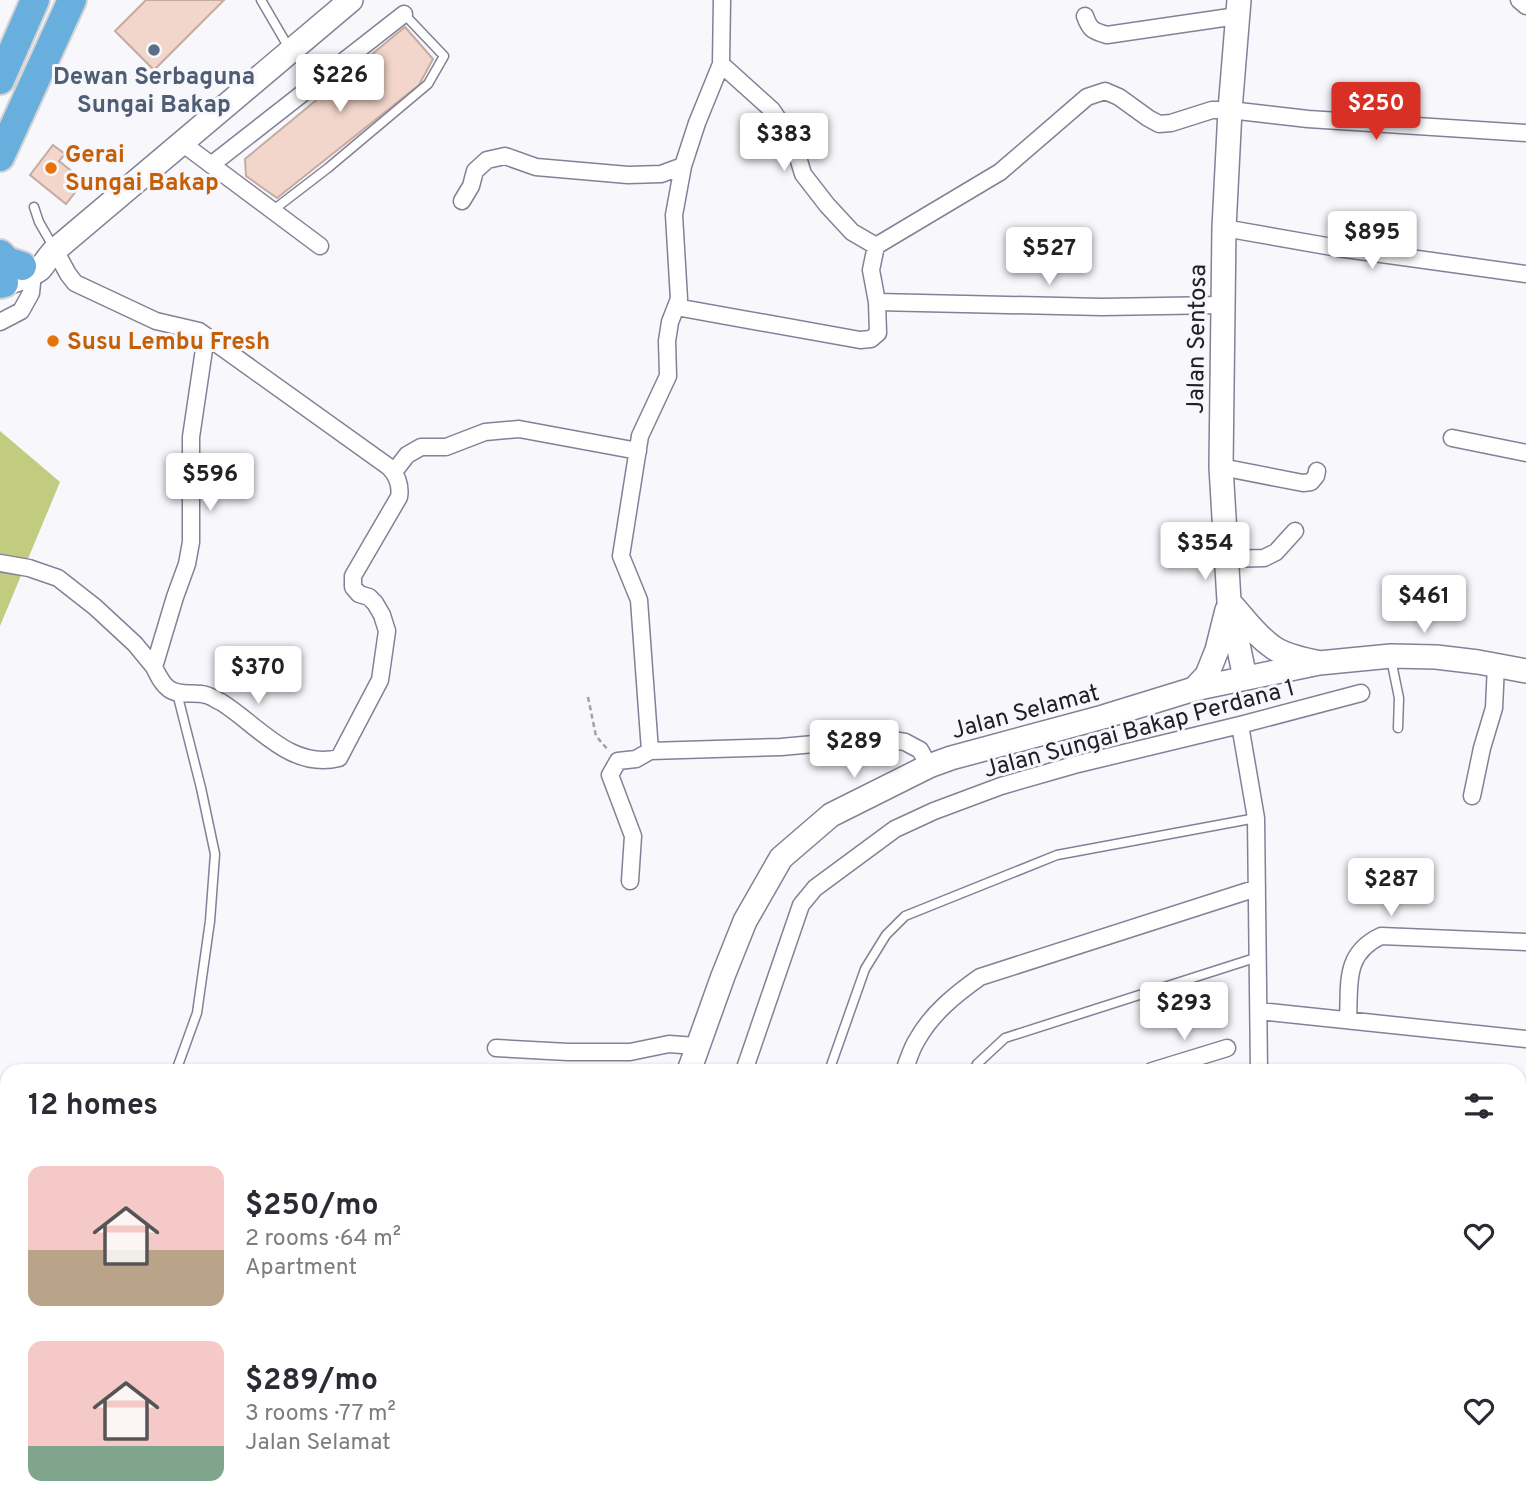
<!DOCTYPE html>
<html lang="en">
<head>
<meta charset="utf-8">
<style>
  :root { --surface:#fff; --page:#f7f7f7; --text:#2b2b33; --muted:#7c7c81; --accent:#d93025 }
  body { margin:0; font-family:Overpass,sans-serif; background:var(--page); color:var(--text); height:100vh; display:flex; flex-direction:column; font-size:26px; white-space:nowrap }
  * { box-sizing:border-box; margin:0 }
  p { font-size:23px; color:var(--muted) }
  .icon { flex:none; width:38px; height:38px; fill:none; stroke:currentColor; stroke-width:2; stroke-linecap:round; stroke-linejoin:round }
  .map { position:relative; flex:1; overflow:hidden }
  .side { position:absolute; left:0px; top:1064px; width:1526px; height:448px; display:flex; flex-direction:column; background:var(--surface); border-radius:21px 21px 0 0; box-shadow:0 2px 5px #0004 }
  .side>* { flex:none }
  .price { position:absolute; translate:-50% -60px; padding:0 16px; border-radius:7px; background:#fff; color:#222; font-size:23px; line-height:46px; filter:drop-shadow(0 2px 4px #0008) }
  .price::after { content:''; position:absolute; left:50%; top:42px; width:21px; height:16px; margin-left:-10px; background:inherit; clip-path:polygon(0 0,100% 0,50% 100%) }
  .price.on { background:var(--accent); color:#fff }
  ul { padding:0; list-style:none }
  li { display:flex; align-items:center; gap:21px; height:175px; padding:0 28px }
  li span { display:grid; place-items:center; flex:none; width:196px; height:140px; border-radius:14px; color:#555 }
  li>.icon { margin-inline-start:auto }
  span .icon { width:84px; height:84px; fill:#fffc; stroke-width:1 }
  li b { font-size:30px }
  h2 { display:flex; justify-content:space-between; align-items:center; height:84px; padding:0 28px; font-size:30px }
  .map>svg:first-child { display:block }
  .education { fill:#fde6f3 }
  .green { fill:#c2cc80 }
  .building { fill:#f2d6cb; stroke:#c5aba0; stroke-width:2 }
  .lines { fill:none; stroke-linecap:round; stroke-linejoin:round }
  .lane-casing { stroke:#848097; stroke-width:11 }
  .street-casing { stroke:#848097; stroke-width:19 }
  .secondary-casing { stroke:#848097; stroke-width:26 }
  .highway-casing { stroke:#d3d2d4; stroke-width:32 }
  .path { stroke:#a1a1a7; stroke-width:2.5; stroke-dasharray:5 3.5; stroke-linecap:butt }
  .lane { stroke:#fff; stroke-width:8 }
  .street { stroke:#fff; stroke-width:16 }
  .secondary { stroke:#fff; stroke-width:23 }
  .highway { stroke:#69afde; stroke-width:28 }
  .service-dot { fill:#5c6f8a; stroke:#f7f7fc; stroke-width:2.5 }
  .food-dot { fill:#e8710a; stroke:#f7f7fc; stroke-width:2.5 }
  .labels { text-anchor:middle; stroke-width:6; stroke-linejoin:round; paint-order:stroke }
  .service-label { font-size:24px; font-weight:bold; fill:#4e5e75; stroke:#f7f7fc }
  .food-label { font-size:24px; font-weight:bold; fill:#c56008; stroke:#f7f7fc; text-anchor:start }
  .street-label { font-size:24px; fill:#212029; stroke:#f7f7fc }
</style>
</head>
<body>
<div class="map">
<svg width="1526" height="1512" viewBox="0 0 1526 1512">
  <rect width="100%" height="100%" fill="#f7f7fc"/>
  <path class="education" d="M120 1505H469L481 1512H114Z"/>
  <path class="green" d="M0 431 60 482 0 626Z"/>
  <path class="building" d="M146 0H224L154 70 115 31Z
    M405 27 433 59 419 85 277 198 246 176 245 159Z
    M53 145 65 154 59 161 84 181 66 204 30 175Z"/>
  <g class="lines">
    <g class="lane-casing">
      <path id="lane" d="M261 0 289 48
        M34 207 39 222 54 248
        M272 211 328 168 428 84 444 56 404 14
        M1391 659 1399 698 1398 728
        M176 1071 197 1013 210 921 215 854 201 788 177 693
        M829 1071 865 969 886 935 905 916 1057 855 1256 818
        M974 1071 977 1064 1005 1038 1258 957"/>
    </g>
    <g class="street-casing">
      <path id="street" d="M722 0 721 64 697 123 683 166 674 215 679 299 670 322 667 341 668 376 640 436 621 556 639 600 650 751 781 747 880 738 905 742 920 750 929 766
        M1519 0 1526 6
        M1085 16C1090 30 1093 31 1107 35L1237 16
        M721 64 772 110 793 141 803 174 827 205 852 232 876 246
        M182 143 320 246
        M211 165 404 14
        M462 201 471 186 475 171 487 160 505 156 536 167 628 175 661 174 683 166
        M1224 228 1338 248 1526 274
        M55 250 68 274 75 283 156 321 199 331 389 467C397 475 401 486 399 497L353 576V587L359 594 369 597 375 603 382 615 387 631 380 680 339 758C290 770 258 725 221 702 216 700 211 696 206 695 194 691 181 697 169 689 162 684 158 675 154 667L175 597 187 564 191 542V437L206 336
        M877 302 1102 307 1222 305
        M676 307 860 340 871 339 878 333 877 302 871 270 876 246 1000 172 1087 97 1105 91 1119 97 1148 118 1159 124 1171 123 1212 110H1230L1308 119 1526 133
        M0 322 21 311 31 293 33 273
        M1452 438 1526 453
        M1221 467 1303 483 1311 482 1316 476 1317 471
        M394 472 407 455 421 447H446L485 432 519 429 638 451
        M1225 559 1264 558 1276 552 1295 531
        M0 563 29 568 58 578 95 607 135 644 154 667
        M1240 725 1256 818 1259 1071
        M1472 796 1482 748 1494 708 1496 665
        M630 881 633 836 610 775 618 761 636 759 650 751
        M1259 1011 1526 1039
        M1348 1020C1350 984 1343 954 1381 936L1526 942
        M496 1048 568 1052H630L669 1044 696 1046
        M744 1071 801 905 815 888 895 829 934 811 1001 786 1074 765 1240 725 1361 693
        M904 1071C908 1061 911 1049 917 1040 932 1013 956 994 980 977L1257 888
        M1152 1071 1227 1048
        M1519 1128H1526
        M1519 1460 1526 1446
        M1503 1505 1505 1510 1509 1512
        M0 1510 7 1499"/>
    </g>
    <g class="secondary-casing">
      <path id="secondary" d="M1239 0 1230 110 1224 228 1221 467 1229 601 1245 678
        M6 283C17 280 31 276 40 269 45 263 49 256 55 250L351 0
        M1231 604C1245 619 1256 636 1274 648 1286 656 1302 659 1316 662
        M1194 689 1207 675 1217 650 1227 610
        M689 1071 723 976 745 921 781 858 831 815 929 766 951 758 1103 717 1194 689 1319 663 1391 656 1436 657 1478 662 1526 671
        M612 1512 613 1505"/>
    </g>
    <g class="highway-casing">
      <path id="highway" d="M0 80 35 0
        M0 157 72 0
        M0 254 7 261 22 266
        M0 284 4 283"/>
    </g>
    <path class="path" d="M588 697 596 736 609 751"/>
    <use href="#lane" class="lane"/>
    <use href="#street" class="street"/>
    <use href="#secondary" class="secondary"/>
    <use href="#highway" class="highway"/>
  </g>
  <circle class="service-dot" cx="154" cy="50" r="7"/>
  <g class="food-dot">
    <circle cx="51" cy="168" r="7"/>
    <circle cx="53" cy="341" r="7"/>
  </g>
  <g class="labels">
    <g class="service-label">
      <text x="154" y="84">Dewan Serbaguna<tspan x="154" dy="28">Sungai Bakap</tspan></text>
    </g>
    <g class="food-label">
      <text x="65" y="162">Gerai<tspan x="65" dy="28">Sungai Bakap</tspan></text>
      <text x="67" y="349">Susu Lembu Fresh</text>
    </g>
    <g class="street-label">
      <text transform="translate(1196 339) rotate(-89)" y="8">Jalan Sentosa</text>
      <text transform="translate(1025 711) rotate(-15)" y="8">Jalan Selamat</text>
      <text transform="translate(1139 728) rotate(-15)" y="8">Jalan Sungai Bakap Perdana 1</text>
    </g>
  </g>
</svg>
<b class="price" style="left:340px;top:114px">$226</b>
<b class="price on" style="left:1376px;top:142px">$250</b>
<b class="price" style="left:784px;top:173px">$383</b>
<b class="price" style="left:1372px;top:271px">$895</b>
<b class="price" style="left:1049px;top:287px">$527</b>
<b class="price" style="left:210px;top:513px">$596</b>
<b class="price" style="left:1205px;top:582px">$354</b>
<b class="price" style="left:1424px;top:635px">$461</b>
<b class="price" style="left:258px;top:706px">$370</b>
<b class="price" style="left:854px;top:780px">$289</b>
<b class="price" style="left:1391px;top:918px">$287</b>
<b class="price" style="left:1184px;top:1042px">$293</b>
<section class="side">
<h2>12 homes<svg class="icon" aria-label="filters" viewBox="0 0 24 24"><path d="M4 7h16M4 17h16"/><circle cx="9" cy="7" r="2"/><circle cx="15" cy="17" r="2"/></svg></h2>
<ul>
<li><span style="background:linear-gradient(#f6c9c9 60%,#b9a48a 0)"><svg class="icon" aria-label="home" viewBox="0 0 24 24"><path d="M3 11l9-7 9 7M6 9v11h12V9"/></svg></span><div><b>$250/mo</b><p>2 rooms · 64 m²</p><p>Apartment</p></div><svg class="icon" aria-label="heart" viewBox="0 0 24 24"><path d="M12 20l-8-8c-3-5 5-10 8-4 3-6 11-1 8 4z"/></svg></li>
<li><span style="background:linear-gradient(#f6c9c9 75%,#7fa58c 0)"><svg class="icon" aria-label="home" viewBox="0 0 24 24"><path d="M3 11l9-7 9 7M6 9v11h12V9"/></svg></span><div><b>$289/mo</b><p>3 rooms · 77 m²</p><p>Jalan Selamat</p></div><svg class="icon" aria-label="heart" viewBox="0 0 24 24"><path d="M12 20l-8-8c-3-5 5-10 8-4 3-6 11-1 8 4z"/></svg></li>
</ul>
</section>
</div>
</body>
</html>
